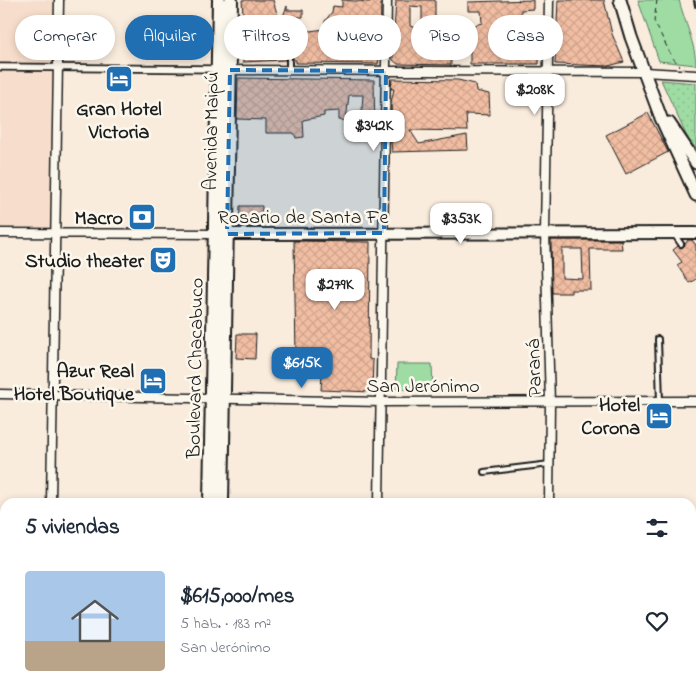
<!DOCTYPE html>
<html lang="es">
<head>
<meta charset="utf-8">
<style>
  :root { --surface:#fff; --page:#f6f6f7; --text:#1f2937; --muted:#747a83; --accent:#1f6fb2 }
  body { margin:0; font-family:"Indie Flower",sans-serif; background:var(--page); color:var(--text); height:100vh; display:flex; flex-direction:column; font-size:19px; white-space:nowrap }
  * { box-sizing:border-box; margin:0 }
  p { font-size:16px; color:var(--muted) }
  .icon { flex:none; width:28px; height:28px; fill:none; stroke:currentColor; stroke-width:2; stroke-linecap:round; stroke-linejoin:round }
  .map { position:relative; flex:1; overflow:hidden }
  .panel { position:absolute; left:0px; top:498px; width:696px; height:196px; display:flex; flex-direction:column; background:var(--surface); border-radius:15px 15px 0 0; box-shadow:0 2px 8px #0003 }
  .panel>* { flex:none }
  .top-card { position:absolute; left:15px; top:15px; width:666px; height:45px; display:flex; gap:10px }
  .price { position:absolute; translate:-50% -42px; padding:0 11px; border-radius:10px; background:#fff; color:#222; font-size:16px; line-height:32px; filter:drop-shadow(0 1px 2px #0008) }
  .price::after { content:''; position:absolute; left:50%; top:30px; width:15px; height:11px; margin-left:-8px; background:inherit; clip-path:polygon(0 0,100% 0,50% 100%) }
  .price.selected { background:var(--accent); color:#fff }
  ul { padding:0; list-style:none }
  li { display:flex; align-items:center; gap:15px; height:125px; padding:0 25px }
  li span { display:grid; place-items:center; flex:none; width:140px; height:100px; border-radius:5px; color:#555 }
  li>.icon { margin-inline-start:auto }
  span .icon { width:60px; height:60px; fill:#fffc; stroke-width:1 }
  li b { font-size:21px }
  h2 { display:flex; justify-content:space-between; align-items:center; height:60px; padding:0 25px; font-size:21px }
  .tag { padding:0 18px; border-radius:22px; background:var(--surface); box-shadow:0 2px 8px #0003; font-size:18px; line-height:45px }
  .tag.selected { background:var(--accent); color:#fff }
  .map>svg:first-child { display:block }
  .built { fill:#f7decc }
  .grass { fill:url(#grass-dots); stroke:#5d7c60 }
  .green { fill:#9edca4; stroke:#5d7c60 }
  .building { fill:url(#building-cross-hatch); stroke:#1c1c1c; fill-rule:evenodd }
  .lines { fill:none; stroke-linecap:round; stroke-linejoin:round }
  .service-casing { stroke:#1c1c1c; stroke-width:8 }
  .pedestrian-casing { stroke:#1c1c1c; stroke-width:9 }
  .minor-casing { stroke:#1c1c1c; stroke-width:11 }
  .tertiary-casing { stroke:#1c1c1c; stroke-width:14 }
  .secondary-casing { stroke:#1c1c1c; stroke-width:15 }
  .primary-casing { stroke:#1c1c1c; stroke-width:16 }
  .path { stroke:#1c1c1c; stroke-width:1; stroke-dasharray:5 4; stroke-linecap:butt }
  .service { stroke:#fbf7ec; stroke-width:4 }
  .pedestrian { stroke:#fbf7ec; stroke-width:5.5 }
  .minor { stroke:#fbf7ec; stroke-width:8 }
  .tertiary { stroke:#fbf7ec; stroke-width:10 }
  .secondary { stroke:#fbf7ec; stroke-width:11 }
  .primary { stroke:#fbf7ec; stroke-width:12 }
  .rail { stroke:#1c1c1c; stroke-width:2.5; stroke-dasharray:8 4; stroke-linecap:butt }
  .marked { fill:#1f6fb2; fill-opacity:0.2; stroke:#1f6fb2; stroke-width:4; stroke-dasharray:10 6; stroke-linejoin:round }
  .labels { text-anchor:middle; stroke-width:5; stroke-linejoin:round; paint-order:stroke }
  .poi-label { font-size:20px; font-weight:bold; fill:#1c1c1c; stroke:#fbf7ec; text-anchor:end }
  .street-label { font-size:20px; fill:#1c1c1c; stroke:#fbf7ec }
</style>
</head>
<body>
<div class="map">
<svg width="696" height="693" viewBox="0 0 696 693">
  <defs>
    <pattern id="grass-dots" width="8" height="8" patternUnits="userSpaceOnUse" patternTransform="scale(1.25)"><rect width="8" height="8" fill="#9edca4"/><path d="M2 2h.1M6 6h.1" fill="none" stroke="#88bc8d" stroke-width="1.8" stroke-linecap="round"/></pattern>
    <pattern id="building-cross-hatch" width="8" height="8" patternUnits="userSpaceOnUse" patternTransform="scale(1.25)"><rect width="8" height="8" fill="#f2bea3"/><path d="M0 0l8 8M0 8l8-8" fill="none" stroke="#cfa38c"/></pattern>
  </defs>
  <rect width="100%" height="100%" fill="#f9ecdd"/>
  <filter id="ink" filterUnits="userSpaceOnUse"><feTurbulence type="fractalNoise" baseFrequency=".02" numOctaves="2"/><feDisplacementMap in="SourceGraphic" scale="10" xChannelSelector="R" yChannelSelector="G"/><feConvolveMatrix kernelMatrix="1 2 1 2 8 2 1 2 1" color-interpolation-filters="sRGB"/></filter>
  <g filter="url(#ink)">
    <path class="built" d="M0 0H59L56 233H0Z"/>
    <path class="grass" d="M661 80 696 83V149L688 139Z"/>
    <path class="green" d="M638 0H679C684 20 696 46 696 65L659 61Z
      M397 364H432L433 390 396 389Z"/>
    <path class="building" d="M242 0H273L280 24 287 6V10H303V17H296V23H288L286 26 285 60 243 62V45L246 44 247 28 244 27Z
      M342 0 370 2V0H381L380 53 378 64 296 63V60H293V39H300L302 32 325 29V21L332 12 333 6 342 7Z
      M396 0H435V21H446L447 28H464L482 23 481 11H468V2L533 0V9L521 10 522 28H539V64H470V40H450L451 65 398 64 393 60V48ZM410 6 422 7V30L410 26Z
      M558 0H604L612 34 624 62 608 66 555 64Z
      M238 78 374 80 375 134H351L350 120H361L363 95H349L346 121 339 120V111L324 112V116L303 120 304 137 296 138 294 133H266V120L237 119Z
      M392 79 458 80 475 84 476 91 489 94 490 115 466 114 467 131 410 130 419 144 467 135 468 150 392 152 391 141 397 130H392L391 103 394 89H391Z
      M648 113 668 152 626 174 606 135Z
      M240 206H262L261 227H239Z
      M551 240H621L622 249H590L591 290H571V293H552ZM562 249H582L583 279 562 278Z
      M688 240H692L696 245V279L689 283 677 265 682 262 673 250 678 246 683 247Z
      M294 241 370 242 369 359 373 360 372 392 321 390 323 356H296Z
      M237 334H256L255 359 236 358Z"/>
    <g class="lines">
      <g class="service-casing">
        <path id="service" d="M289 27V70
          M674 234 681 244
          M658 339 660 402
          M484 472 550 464"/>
      </g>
      <g class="pedestrian-casing">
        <path id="pedestrian" d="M0 67 219 69"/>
      </g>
      <g class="minor-casing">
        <path id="minor" d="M226 70 644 72 696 75
          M0 233 218 234
          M0 394 381 402 696 401
          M51 502 59 0
          M379 502 387 0
          M549 502 550 402 545 232 549 0
          M0 564H5
          M691 570H696
          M49 693V689
          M377 693V689
          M546 693 547 689"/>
      </g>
      <g class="tertiary-casing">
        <path id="tertiary" d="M227 234 696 233"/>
      </g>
      <g class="secondary-casing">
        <path id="secondary" d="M620 0 631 37 661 118 696 195
          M669 123 696 163"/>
      </g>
      <g class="primary-casing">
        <path id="primary" d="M210 502 219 0
          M222 502 231 0
          M222 689V693
          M208 693V689"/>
      </g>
      <path class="path" d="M657 0 654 21 672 57 680 66"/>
      <use href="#service" class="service"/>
      <use href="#pedestrian" class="pedestrian"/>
      <use href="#minor" class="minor"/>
      <use href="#tertiary" class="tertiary"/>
      <use href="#secondary" class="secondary"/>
      <use href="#primary" class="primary"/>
      <path class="rail" d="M694 0 696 9"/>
    </g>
  </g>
  <path class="marked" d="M230 70 386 71 384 233 227 234Z"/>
  <defs>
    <g id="hotel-square" transform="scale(1.4375)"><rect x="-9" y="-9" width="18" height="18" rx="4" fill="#1f6fb2" stroke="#fbf7ec"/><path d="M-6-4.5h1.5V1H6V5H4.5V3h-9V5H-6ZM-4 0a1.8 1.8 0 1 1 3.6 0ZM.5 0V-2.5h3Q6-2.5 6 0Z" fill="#fff"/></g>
    <g id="bank-square" transform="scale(1.4375)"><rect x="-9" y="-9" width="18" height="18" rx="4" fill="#1f6fb2" stroke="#fbf7ec"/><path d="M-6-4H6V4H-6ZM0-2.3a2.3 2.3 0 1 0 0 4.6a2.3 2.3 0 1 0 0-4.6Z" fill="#fff"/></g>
    <g id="theatre-square" transform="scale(1.4375)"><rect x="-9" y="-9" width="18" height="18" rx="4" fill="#1f6fb2" stroke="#fbf7ec"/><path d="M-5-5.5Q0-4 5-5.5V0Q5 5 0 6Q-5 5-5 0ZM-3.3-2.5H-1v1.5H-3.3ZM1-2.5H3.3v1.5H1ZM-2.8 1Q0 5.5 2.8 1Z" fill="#fff"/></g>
  </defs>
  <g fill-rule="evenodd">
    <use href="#hotel-square" x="119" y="79"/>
    <use href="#bank-square" x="142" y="217"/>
    <use href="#theatre-square" x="163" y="260"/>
    <use href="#hotel-square" x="153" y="381"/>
    <use href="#hotel-square" x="659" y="416"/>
  </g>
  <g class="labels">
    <g class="poi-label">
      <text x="119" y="115" text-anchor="middle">Gran Hotel<tspan x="119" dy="23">Victoria</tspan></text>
      <text x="123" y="224">Macro</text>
      <text x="144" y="267">Studio theater</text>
      <text x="134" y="377">Azur Real<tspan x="134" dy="23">Hotel Boutique</tspan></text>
      <text x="640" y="411">Hotel<tspan x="640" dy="23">Corona</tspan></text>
    </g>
    <g class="street-label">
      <text transform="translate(210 131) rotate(-89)" y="7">Avenida Maipú</text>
      <text x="303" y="223">Rosario de Santa Fe</text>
      <text transform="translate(194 368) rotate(-89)" y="7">Boulevard Chacabuco</text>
      <text transform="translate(533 368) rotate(-92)" y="7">Paraná</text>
      <text x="423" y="392">San Jerónimo</text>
    </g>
  </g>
</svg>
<b class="price" style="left:535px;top:116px">$208K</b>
<b class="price" style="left:374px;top:152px">$342K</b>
<b class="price" style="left:461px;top:245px">$353K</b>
<b class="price" style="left:335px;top:311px">$279K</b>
<b class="price selected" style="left:302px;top:389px">$615K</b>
<div class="top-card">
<a class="tag">Comprar</a>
<a class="tag selected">Alquilar</a>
<a class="tag">Filtros</a>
<a class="tag">Nuevo</a>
<a class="tag">Piso</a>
<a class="tag">Casa</a>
</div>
<section class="panel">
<h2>5 viviendas<svg class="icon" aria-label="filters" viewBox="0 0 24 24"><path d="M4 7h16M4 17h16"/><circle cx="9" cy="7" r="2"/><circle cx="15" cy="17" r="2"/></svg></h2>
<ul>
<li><span style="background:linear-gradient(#a9c7e8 70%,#b9a48a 0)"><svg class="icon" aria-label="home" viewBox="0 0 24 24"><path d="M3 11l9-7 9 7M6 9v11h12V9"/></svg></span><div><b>$615,000/mes</b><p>5 hab. · 183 m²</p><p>San Jerónimo</p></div><svg class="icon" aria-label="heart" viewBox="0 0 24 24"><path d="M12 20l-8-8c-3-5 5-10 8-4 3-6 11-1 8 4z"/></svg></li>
</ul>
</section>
</div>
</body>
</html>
